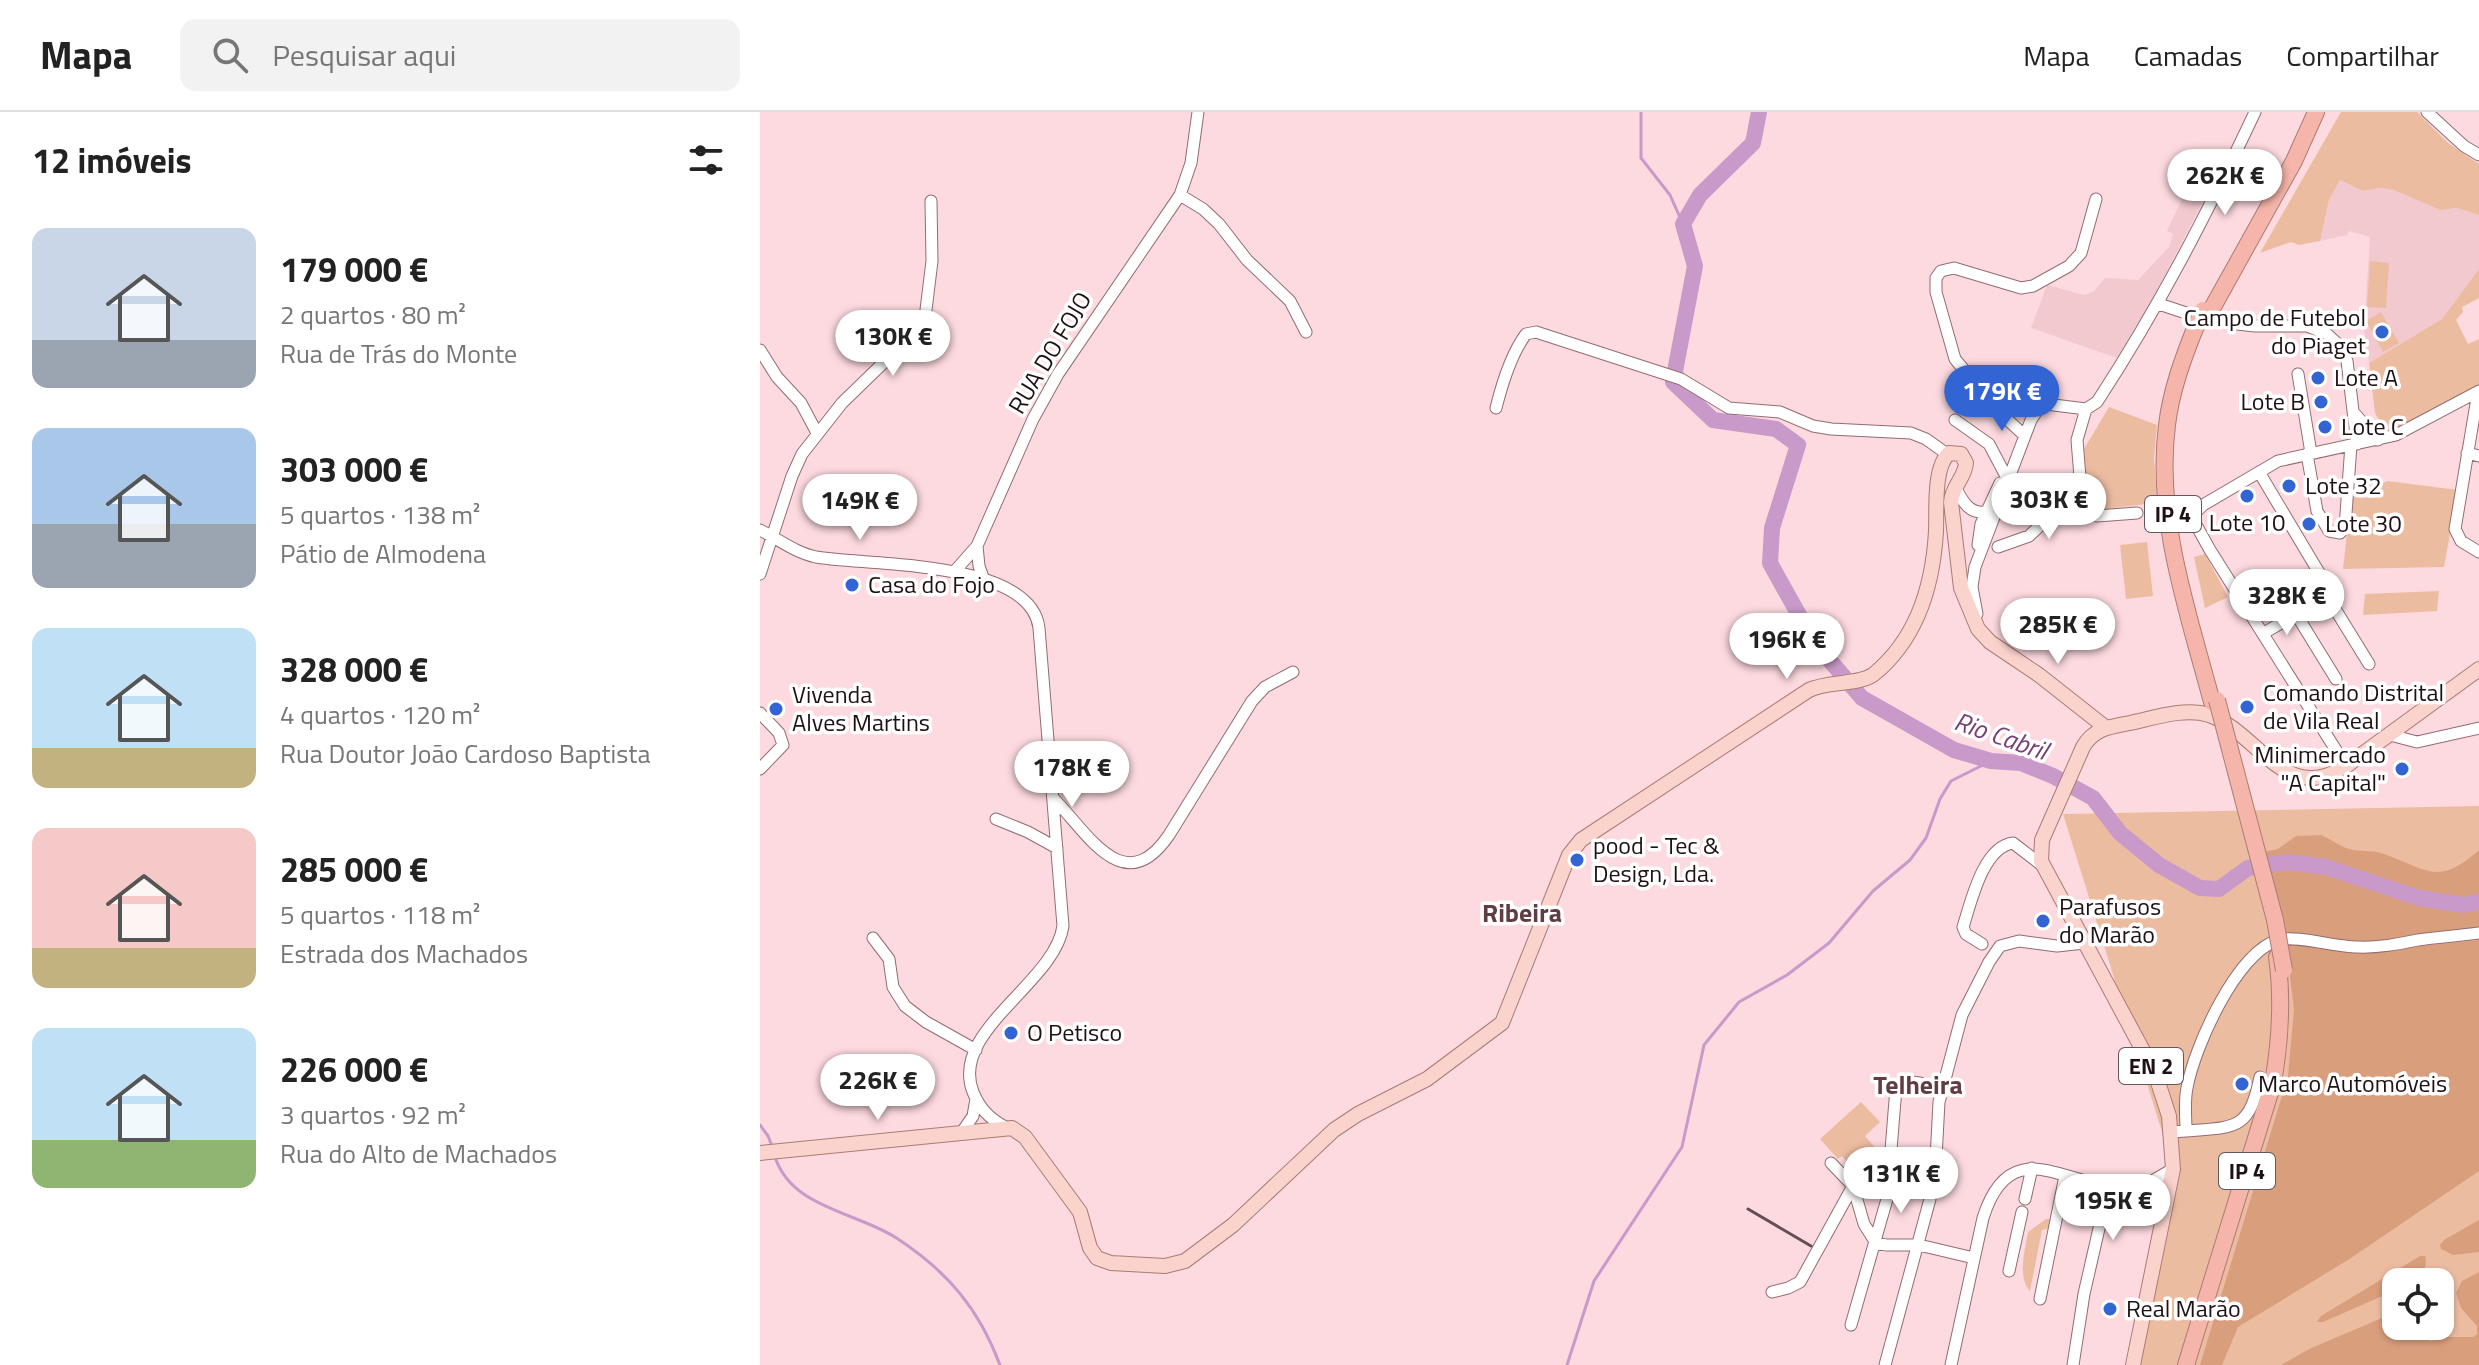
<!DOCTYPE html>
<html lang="pt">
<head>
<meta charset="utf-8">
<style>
  :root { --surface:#fff; --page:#f2f2f2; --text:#222; --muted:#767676; --line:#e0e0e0; --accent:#3264d3 }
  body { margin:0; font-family:"Titillium Web",sans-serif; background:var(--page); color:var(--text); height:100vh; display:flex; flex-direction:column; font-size:30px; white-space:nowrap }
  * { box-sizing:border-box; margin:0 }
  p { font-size:26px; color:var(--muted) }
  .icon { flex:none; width:44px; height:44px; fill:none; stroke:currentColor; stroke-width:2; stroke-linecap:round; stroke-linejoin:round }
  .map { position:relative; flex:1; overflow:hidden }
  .drawer { display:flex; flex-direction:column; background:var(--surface); width:760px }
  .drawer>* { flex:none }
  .tools { position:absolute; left:1622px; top:1156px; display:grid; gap:16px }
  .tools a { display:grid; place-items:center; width:72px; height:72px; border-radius:16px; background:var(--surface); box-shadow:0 2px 6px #0004; font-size:40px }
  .price { position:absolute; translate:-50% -68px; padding:0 18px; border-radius:28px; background:#fff; color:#222; font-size:26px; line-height:52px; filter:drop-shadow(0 2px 4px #0008) }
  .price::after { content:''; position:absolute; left:50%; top:48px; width:24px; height:18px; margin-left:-12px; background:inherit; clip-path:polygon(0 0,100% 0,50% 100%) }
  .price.on { background:var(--accent); color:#fff }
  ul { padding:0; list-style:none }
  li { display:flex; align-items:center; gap:24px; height:200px; padding:0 32px }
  li span { display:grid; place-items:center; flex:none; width:224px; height:160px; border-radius:16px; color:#555 }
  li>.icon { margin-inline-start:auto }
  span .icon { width:96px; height:96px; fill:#fffc; stroke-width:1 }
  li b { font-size:34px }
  h2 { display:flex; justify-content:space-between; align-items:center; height:96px; padding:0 32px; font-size:34px }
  header { display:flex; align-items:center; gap:48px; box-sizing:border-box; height:112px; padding:0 40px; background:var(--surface); border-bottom:2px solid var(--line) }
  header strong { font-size:38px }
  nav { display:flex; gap:44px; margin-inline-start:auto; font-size:28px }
  .search { width:560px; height:72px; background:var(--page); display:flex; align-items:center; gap:20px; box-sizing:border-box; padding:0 28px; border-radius:16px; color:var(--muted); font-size:30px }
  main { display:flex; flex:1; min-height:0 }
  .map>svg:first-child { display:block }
  .built { fill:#f2c9cf }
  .green { fill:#ecbca1; fill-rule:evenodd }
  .forest { fill:#d99e7c }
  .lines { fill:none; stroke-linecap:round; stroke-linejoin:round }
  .stream { stroke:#c99ac9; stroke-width:3 }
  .river { stroke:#c99ac9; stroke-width:16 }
  .minor-casing { stroke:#926c71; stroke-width:13 }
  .major-casing { stroke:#ab7b75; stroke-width:16 }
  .highway-casing { stroke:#ab7b75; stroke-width:18 }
  .minor { stroke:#fff; stroke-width:11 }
  .major { stroke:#fad3cc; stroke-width:14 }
  .highway { stroke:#f6b5aa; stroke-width:16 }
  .rail { stroke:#634e52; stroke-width:3 }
  .highway-bridge-casing { stroke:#ab7b75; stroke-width:18; stroke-linecap:butt }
  .highway-bridge { stroke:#f6b5aa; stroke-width:16 }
  .poi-dot { fill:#3264d3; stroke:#fff; stroke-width:3 }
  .labels { text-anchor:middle; stroke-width:7; stroke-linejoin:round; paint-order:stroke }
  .shield { fill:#fff; stroke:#62585a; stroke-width:2 }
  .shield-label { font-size:22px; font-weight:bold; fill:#1f1013 }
  .poi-label { font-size:24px; fill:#1f1013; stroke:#fff; text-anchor:start }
  .street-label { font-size:24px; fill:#1f1013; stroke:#fff }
  .water-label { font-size:26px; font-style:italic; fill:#773d78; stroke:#fff }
  .neighbourhood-label { font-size:26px; font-weight:bold; fill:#5f3d43; stroke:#fff }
</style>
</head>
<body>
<header>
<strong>Mapa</strong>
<div class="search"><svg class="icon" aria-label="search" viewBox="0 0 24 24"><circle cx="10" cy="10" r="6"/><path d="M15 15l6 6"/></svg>Pesquisar aqui</div>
<nav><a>Mapa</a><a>Camadas</a><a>Compartilhar</a></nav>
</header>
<main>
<section class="drawer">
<h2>12 imóveis<svg class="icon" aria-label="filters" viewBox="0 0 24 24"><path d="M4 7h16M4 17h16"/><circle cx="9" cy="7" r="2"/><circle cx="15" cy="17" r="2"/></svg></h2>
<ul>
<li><span style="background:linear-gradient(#c9d6e8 70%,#9aa5b1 0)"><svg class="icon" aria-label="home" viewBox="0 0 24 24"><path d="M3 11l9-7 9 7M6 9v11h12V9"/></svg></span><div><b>179 000 €</b><p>2 quartos · 80 m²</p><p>Rua de Trás do Monte</p></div></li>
<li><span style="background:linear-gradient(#a9c7e8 60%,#9aa5b1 0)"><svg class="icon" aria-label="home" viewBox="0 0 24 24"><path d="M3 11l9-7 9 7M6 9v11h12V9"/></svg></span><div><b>303 000 €</b><p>5 quartos · 138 m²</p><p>Pátio de Almodena</p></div></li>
<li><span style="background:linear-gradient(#bfe0f5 75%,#c2b280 0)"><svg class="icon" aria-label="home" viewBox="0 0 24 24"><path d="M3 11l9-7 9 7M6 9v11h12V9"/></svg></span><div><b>328 000 €</b><p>4 quartos · 120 m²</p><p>Rua Doutor João Cardoso Baptista</p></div></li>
<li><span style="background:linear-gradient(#f6c9c9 75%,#c2b280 0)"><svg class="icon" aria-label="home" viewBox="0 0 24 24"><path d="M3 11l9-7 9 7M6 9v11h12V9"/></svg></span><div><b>285 000 €</b><p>5 quartos · 118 m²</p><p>Estrada dos Machados</p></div></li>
<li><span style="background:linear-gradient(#bfe0f5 70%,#8fb573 0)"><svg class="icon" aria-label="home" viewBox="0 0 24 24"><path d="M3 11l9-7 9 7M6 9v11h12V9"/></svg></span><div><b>226 000 €</b><p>3 quartos · 92 m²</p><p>Rua do Alto de Machados</p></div></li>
</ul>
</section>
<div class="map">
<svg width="1719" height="1253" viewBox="0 0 1719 1253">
  <rect width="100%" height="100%" fill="#fddadf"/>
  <path class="built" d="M1438 63 1453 70 1392 188 1357 246 1271 216 1287 173 1325 183 1334 179 1345 166 1378 168 1409 135 1413 122 1407 119 1427 76 1431 77Z
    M1580 68 1603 79 1620 76 1634 78 1680 98 1697 96 1719 103V157L1682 207 1609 251 1604 219 1610 125 1589 119 1587 123 1560 129 1569 88Z"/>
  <path class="green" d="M1581 0H1657L1688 31 1719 52V103L1697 96 1680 98 1634 78 1620 76 1603 79 1580 68 1569 88 1560 129 1539 133 1531 130 1500 141Z
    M1610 149 1629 151 1626 196 1607 195Z
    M1719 157V186L1702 195 1703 200 1696 208 1708 232 1719 227V275L1637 319 1625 318 1615 301 1609 251 1682 207Z
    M1621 200 1639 231 1623 240 1606 209Z
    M1349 295 1397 313 1394 346 1397 386 1389 387 1386 392 1344 397 1328 387 1324 337Z
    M1627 369 1698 378 1684 455 1583 457 1591 385 1615 386 1616 375Z
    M1387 430 1393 484 1366 487 1360 433Z
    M1445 442 1468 485 1445 496 1434 445Z
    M1679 479 1677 499 1603 503 1605 482Z
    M1719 694V1253H1380L1418 1071 1303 702ZM1636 1170H1680V1214H1636Z
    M1101 990 1120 1010 1105 1024 1118 1039 1095 1059 1082 1044 1078 1047 1060 1027Z
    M1286 1107H1290V1116L1282 1118 1270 1179C1257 1165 1265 1138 1268 1120Z"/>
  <path class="forest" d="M1561 723C1571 727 1579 734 1589 737 1600 740 1610 738 1621 741 1666 756 1677 776 1719 738V817L1611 832 1524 822 1503 740 1518 737 1536 724Z
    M1719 828V1059L1591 1146 1478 1215 1462 1253H1440L1528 964 1534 897 1526 833 1624 838Z
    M1719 1108V1140L1693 1143 1681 1137 1680 1133 1684 1128Z
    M1660 1144H1665C1668 1153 1663 1163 1656 1169L1636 1170V1178L1563 1210H1557L1561 1204Z
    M1719 1160V1253H1521L1549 1237 1636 1200V1214H1659L1670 1229 1686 1225H1713L1717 1222V1214L1701 1196 1696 1181 1702 1169Z"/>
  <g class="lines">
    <path class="stream" d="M881 0V46L910 83 923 112
      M0 1013 8 1024 12 1034
      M15 1045C32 1097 98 1100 138 1127 188 1160 219 1197 240 1253
      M807 1253 834 1169 922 1035 944 933 979 890 1027 863 1069 831 1113 779 1150 748 1166 726 1180 687 1191 669 1231 649"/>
    <path class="river" d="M999 0 993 31 940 83 923 112 935 154 913 270 953 308 1016 317 1038 333 1012 416 1010 451 1054 530 1102 586 1194 638 1231 649 1261 651 1293 664 1333 686 1360 721 1399 753 1440 776 1459 777 1488 756 1528 750 1566 755 1659 786 1703 793 1719 790"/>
    <g class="minor-casing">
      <path id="minor" d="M1667 0 1704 34 1719 43
        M420 83 443 97 459 112 487 148 530 189 546 220
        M1399 192 1450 209 1495 214H1547L1567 222 1580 234 1587 249 1597 332
        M0 238 17 265 41 291 57 321
        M1538 262 1551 341
        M1718 280 1695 417 1701 429 1719 440
        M736 296C742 272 751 242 766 222L776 220 921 267 969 296 1020 300 1053 314 1071 317 1151 321 1166 327 1187 342
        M1326 297 1337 290C1399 195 1447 102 1495 0
        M1326 297 1317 328 1320 365 1326 395 1337 404 1377 401
        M1595 302 1618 328
        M1195 308 1229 332 1248 368
        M1264 323 1238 299 1195 247 1176 180V166L1181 159 1194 156 1261 176 1273 174 1309 154 1321 141 1336 87
        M1707 341 1719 344
        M1547 342 1557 399 1569 419 1580 421 1585 415 1591 333
        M1499 360 1570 479 1567 484 1504 521
        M1195 375C1203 389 1208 402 1226 400
        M0 418C18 427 36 441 56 445 107 454 271 447 279 516L303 814C295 871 189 919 213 980 220 997 229 1006 245 1015
        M1218 433 1221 412 1240 371
        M217 434 219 454 224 468
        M1238 435 1269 424 1286 408 1314 403 1326 396
        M194 460 217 434 273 307 298 262 420 83 431 51 438 0
        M0 462 32 364 42 342 82 291 150 225 165 206 172 149 171 89
        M1567 484 1609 552
        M1217 502 1212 475 1215 455 1271 308 1278 297 1286 292 1326 297
        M1536 502 1576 567
        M0 601 19 621 23 633 0 657
        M1630 623 1657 630 1719 616
        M1586 654 1450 438 1435 411V401L1443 393 1518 349 1636 323 1719 279
        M294 687C328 721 364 789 409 723L492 589 505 575 533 560
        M236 707 268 720 297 736
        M113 826 129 847 133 875 145 894 166 910 216 938
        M1222 832 1206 822 1203 815C1211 790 1223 735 1253 731L1283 754
        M1426 1019C1477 1015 1489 1018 1500 965
        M202 1020 213 1004 216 987
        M1411 1020 1426 1019C1426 1004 1424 990 1427 976 1434 936 1476 841 1518 828 1536 823 1576 835 1597 835 1618 836 1638 832 1658 828 1678 825 1699 824 1719 821
        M1071 1051 1093 1074 1104 1112 1116 1131 1126 1133H1159L1214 1146
        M1265 1087 1272 1056
        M1249 1159 1262 1100
        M1012 1180 1028 1176 1040 1170 1093 1074
        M1280 1187 1305 1064
        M1091 1213 1127 1087 1136 976 1143 969 1160 971
        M1125 1253 1170 1087 1176 1046 1179 990 1202 903 1229 850 1240 834 1259 829 1297 834 1324 831
        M1191 1253 1223 1106C1253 1010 1318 1087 1379 1075
        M1313 1253 1324 1182 1340 1112 1361 1087 1413 1057"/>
    </g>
    <g class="major-casing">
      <path id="major" d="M0 1041 252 1016 265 1025 320 1100 330 1136 337 1146 351 1151 405 1154 425 1149 473 1113 574 1018 598 1002 667 967 742 911 809 743 821 728 1049 578C1067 569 1100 573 1114 562 1158 526 1173 473 1176 419 1177 398 1173 356 1189 341L1201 342 1206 351C1205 366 1192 374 1191 390L1201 476 1218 517 1230 530 1279 563 1345 615
        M1373 1253 1413 1057 1409 1004 1395 961 1281 749 1282 728 1323 635C1334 616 1350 615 1370 611 1394 606 1425 595 1449 603 1499 621 1525 695 1586 654L1719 557"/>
    </g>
    <g class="highway-casing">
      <path id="highway" d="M1450 200 1534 49 1556 0
        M1436 214C1423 246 1411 279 1407 313 1395 407 1428 500 1452 590
        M1426 1253 1513 971C1520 930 1523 887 1517 845"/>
    </g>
    <use href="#minor" class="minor"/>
    <use href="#major" class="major"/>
    <use href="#highway" class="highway"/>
    <path class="rail" d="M988 1097 1051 1134"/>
    <g class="highway-bridge-casing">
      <path id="highway-bridge" d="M1436 214 1443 198
        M1457 588 1515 808 1524 858"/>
    </g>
    <use href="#highway-bridge" class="highway-bridge"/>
  </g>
  <g class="poi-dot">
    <circle cx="1622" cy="220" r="8"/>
    <circle cx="1558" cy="266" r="8"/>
    <circle cx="1561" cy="290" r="8"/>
    <circle cx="1565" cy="315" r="8"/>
    <circle cx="1529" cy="374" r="8"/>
    <circle cx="1487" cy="384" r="8"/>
    <circle cx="1549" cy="412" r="8"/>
    <circle cx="92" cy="473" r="8"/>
    <circle cx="1487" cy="595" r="8"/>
    <circle cx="16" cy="597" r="8"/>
    <circle cx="1642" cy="657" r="8"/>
    <circle cx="817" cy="748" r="8"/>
    <circle cx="1283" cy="809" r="8"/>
    <circle cx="251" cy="921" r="8"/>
    <circle cx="1482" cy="972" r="8"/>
    <circle cx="1350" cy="1197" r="8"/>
  </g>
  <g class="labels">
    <g class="shield">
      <rect x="1385" y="384" width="56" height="36" rx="6"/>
      <rect x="1359" y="936" width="64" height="36" rx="6"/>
      <rect x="1459" y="1041" width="56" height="36" rx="6"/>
    </g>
    <g class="shield-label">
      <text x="1413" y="410">IP 4</text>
      <text x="1391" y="962">EN 2</text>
      <text x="1487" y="1067">IP 4</text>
    </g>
    <g class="poi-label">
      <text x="1606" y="214" text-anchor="end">Campo de Futebol<tspan x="1606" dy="28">do Piaget</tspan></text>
      <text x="1574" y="274">Lote A</text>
      <text x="1545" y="298" text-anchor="end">Lote B</text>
      <text x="1581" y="323">Lote C</text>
      <text x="1545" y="382">Lote 32</text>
      <text x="1487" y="419" text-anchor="middle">Lote 10</text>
      <text x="1565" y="420">Lote 30</text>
      <text x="108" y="481">Casa do Fojo</text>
      <text x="1503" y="589">Comando Distrital<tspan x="1503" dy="28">de Vila Real</tspan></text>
      <text x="32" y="591">Vivenda<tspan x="32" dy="28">Alves Martins</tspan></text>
      <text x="1626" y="651" text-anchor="end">Minimercado<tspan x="1626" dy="28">"A Capital"</tspan></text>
      <text x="833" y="742">pood - Tec &amp;<tspan x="833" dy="28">Design, Lda.</tspan></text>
      <text x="1299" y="803">Parafusos<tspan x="1299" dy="28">do Marão</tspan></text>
      <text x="267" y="929">O Petisco</text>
      <text x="1498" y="980">Marco Automóveis</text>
      <text x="1366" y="1205">Real Marão</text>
    </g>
    <g class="street-label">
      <text transform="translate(290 241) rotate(-59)" y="8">RUA DO FOJO</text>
    </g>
    <g class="water-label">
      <text transform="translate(1241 624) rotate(19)" y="9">Rio Cabril</text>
    </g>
    <g class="neighbourhood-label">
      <text x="762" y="810">Ribeira</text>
      <text x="1158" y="982">Telheira</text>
    </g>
  </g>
</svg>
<div class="tools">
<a><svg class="icon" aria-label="locate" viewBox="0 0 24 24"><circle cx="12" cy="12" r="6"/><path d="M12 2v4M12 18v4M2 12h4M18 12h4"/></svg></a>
</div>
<b class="price" style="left:1465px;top:105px">262K €</b>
<b class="price" style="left:133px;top:266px">130K €</b>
<b class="price on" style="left:1242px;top:321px">179K €</b>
<b class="price" style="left:1289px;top:429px">303K €</b>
<b class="price" style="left:100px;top:430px">149K €</b>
<b class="price" style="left:1527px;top:525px">328K €</b>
<b class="price" style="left:1298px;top:554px">285K €</b>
<b class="price" style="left:1027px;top:569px">196K €</b>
<b class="price" style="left:312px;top:697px">178K €</b>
<b class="price" style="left:118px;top:1010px">226K €</b>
<b class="price" style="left:1141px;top:1103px">131K €</b>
<b class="price" style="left:1353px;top:1130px">195K €</b>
</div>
</main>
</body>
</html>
